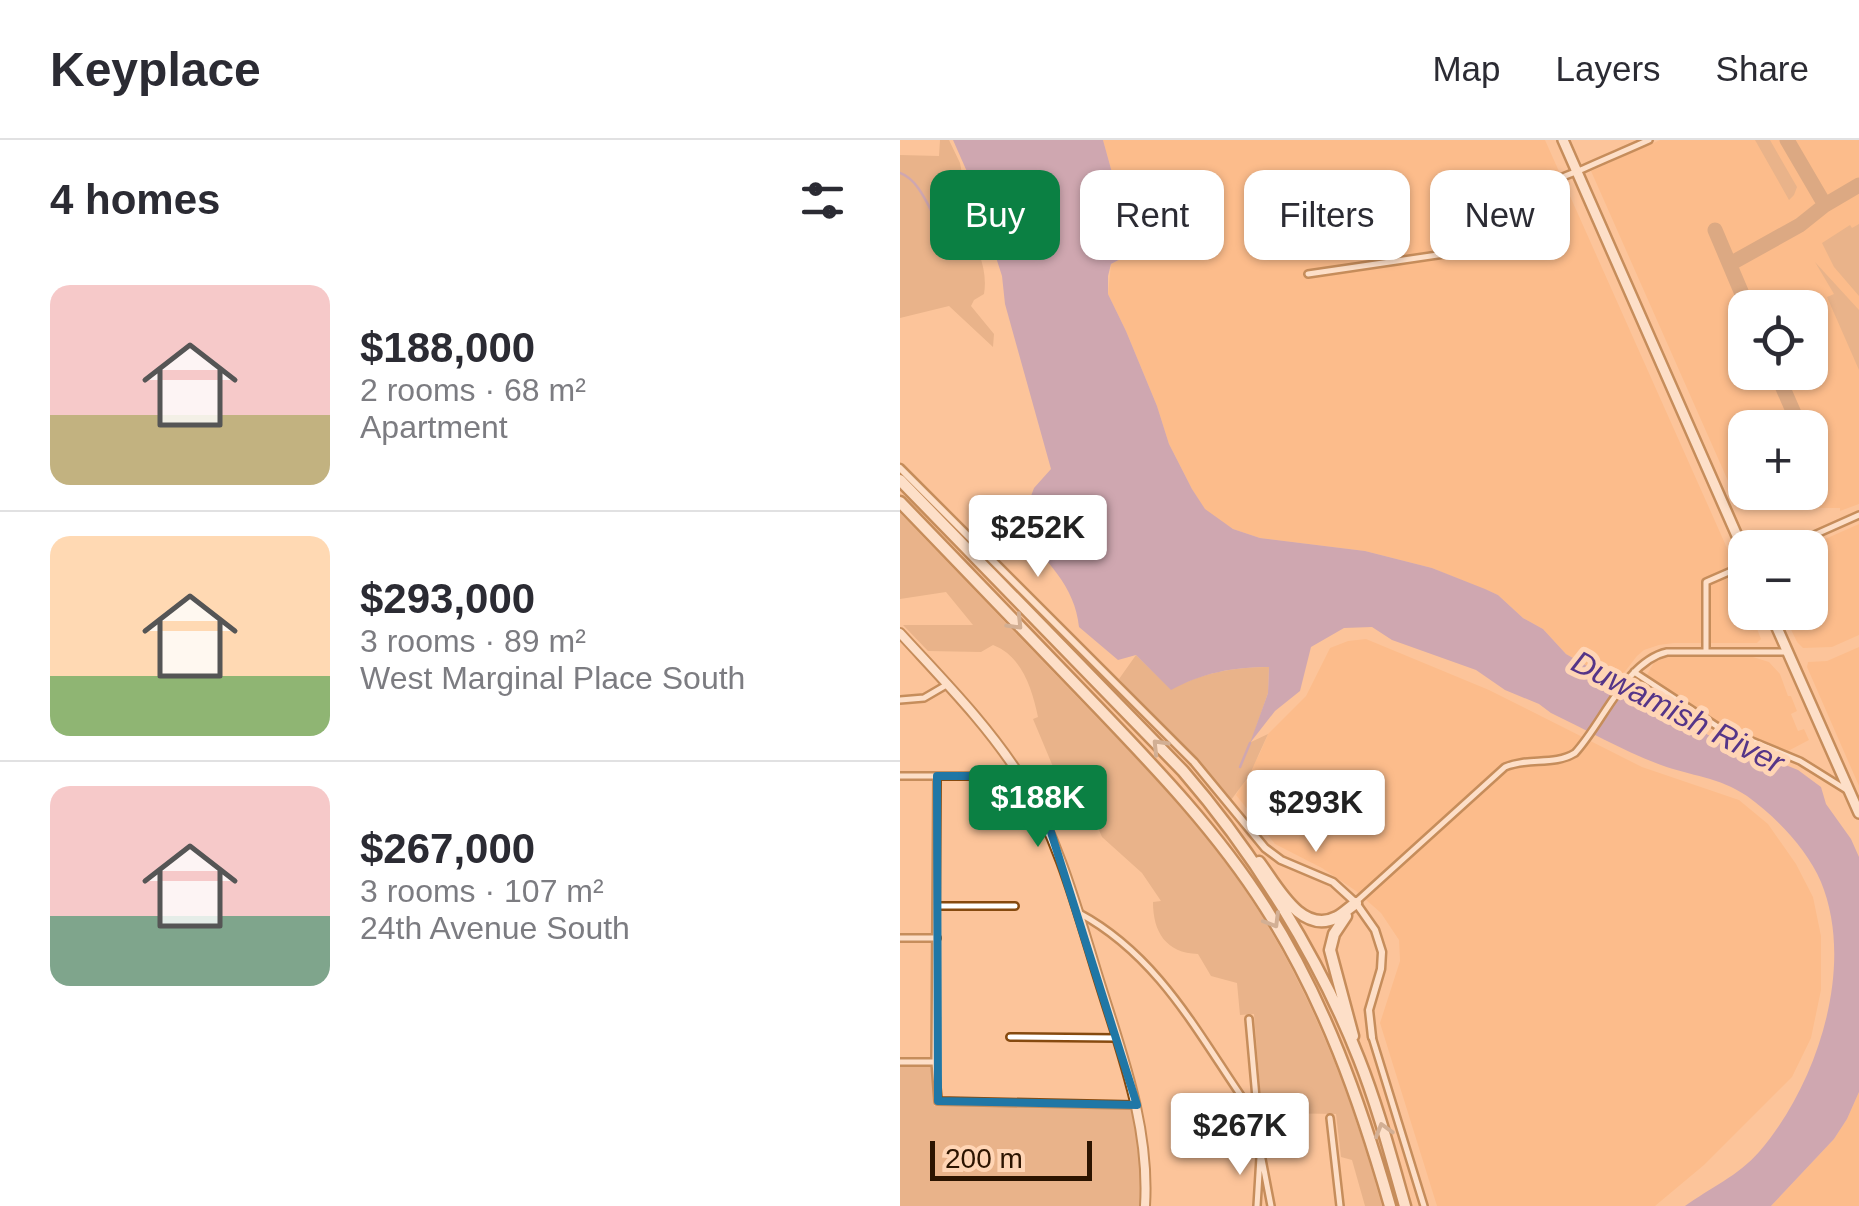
<!DOCTYPE html>
<html lang="en">
<head>
<meta charset="utf-8">
<style>
  :root { --surface:#fff; --page:#f2f2f3; --text:#2b2b33; --muted:#7c7c81; --line:#e1e1e2; --accent:#0b8043 }
  body { margin:0; font-family:Helvetica,sans-serif; background:var(--page); color:var(--text); height:100vh; display:flex; flex-direction:column; font-size:38px; white-space:nowrap }
  * { box-sizing:border-box; margin:0 }
  p { font-size:32px; color:var(--muted) }
  .icon { flex:none; width:55px; height:55px; fill:none; stroke:currentColor; stroke-width:2; stroke-linecap:round; stroke-linejoin:round }
  .map { position:relative; flex:1; overflow:hidden }
  .sheet { display:flex; flex-direction:column; background:var(--surface); width:900px }
  .sheet>* { flex:none }
  .banner { position:absolute; left:30px; top:30px; width:778px; height:90px; display:flex; gap:20px }
  .buttons { position:absolute; left:828px; top:150px; display:grid; gap:20px }
  .buttons a { display:grid; place-items:center; width:100px; height:100px; border-radius:20px; background:var(--surface); box-shadow:0 2px 8px #0004; font-size:50px }
  .scale { position:absolute; left:30px; bottom:25px; width:162px; box-sizing:border-box; padding-left:10px; border:5px solid #2c1400; border-top:0; font-size:28px; line-height:35px; white-space:nowrap; color:#2c1400; -webkit-text-stroke:8px #ffd5b5; paint-order:stroke }
  .price { position:absolute; translate:-50% -85px; padding:0 22px; border-radius:10px; background:#fff; color:#222; font-size:32px; line-height:65px; filter:drop-shadow(0 2px 5px #0008) }
  .price::after { content:''; position:absolute; left:50%; top:60px; width:30px; height:22px; margin-left:-15px; background:inherit; clip-path:polygon(0 0,100% 0,50% 100%) }
  .price.selected { background:var(--accent); color:#fff }
  ul { padding:0; list-style:none }
  li { display:flex; align-items:center; gap:30px; height:250px; padding:0 50px }
  li+li { border-top:2px solid var(--line) }
  li span { display:grid; place-items:center; flex:none; width:280px; height:200px; border-radius:20px; color:#555 }
  li>.icon { margin-inline-start:auto }
  span .icon { width:120px; height:120px; fill:#fffc; stroke-width:1 }
  li b { font-size:42px }
  h2 { display:flex; justify-content:space-between; align-items:center; height:120px; padding:0 50px; font-size:42px }
  .pill { padding:0 35px; border-radius:20px; background:var(--surface); box-shadow:0 2px 8px #0004; font-size:35px; line-height:90px }
  .pill.selected { background:var(--accent); color:#fff }
  header { display:flex; align-items:center; gap:60px; box-sizing:border-box; height:140px; padding:0 50px; background:var(--surface); border-bottom:2px solid var(--line) }
  header strong { font-size:48px }
  nav { display:flex; gap:55px; margin-inline-start:auto; font-size:35px }
  main { display:flex; flex:1; min-height:0 }
  .map>svg:first-child { display:block }
  .built { fill:#fdb278; fill-rule:evenodd }
  .green { fill:#d29e75 }
  .water { fill:#9a83c9 }
  .lines { fill:none; stroke-linecap:round; stroke-linejoin:round }
  .stream { stroke:#9a83c9; stroke-width:2.5 }
  .taxiway { stroke:#b68866; stroke-width:15 }
  .minor-casing { stroke:#864a0f; stroke-width:10 }
  .tertiary-casing { stroke:#864a0f; stroke-width:11 }
  .secondary-casing { stroke:#864a0f; stroke-width:12 }
  .primary-casing { stroke:#864a0f; stroke-width:14 }
  .motorway-casing { stroke:#864a0f; stroke-width:15 }
  .minor { stroke:#fff; stroke-width:5 }
  .tertiary { stroke:#fff; stroke-width:6 }
  .secondary { stroke:#fff; stroke-width:8 }
  .primary { stroke:#fff; stroke-width:9 }
  .motorway { stroke:#fff; stroke-width:10 }
  .oneway { stroke:#a0958c }
  .marked { fill:none; stroke:#2077a6; stroke-width:8; stroke-linejoin:round }
  .labels { text-anchor:middle; stroke-width:10; stroke-linejoin:round; paint-order:stroke }
  .water-label { font-size:32px; font-style:italic; fill:#553588; stroke:#ffd5b5 }
</style>
</head>
<body>
<header>
<strong>Keyplace</strong>
<nav><a>Map</a><a>Layers</a><a>Share</a></nav>
</header>
<main>
<section class="sheet">
<h2>4 homes<svg class="icon" aria-label="filters" viewBox="0 0 24 24"><path d="M4 7h16M4 17h16"/><circle cx="9" cy="7" r="2"/><circle cx="15" cy="17" r="2"/></svg></h2>
<ul>
<li><span style="background:linear-gradient(#f6c9c9 65%,#c2b280 0)"><svg class="icon" aria-label="home" viewBox="0 0 24 24"><path d="M3 11l9-7 9 7M6 9v11h12V9"/></svg></span><div><b>$188,000</b><p>2 rooms · 68 m²</p><p>Apartment</p></div></li>
<li><span style="background:linear-gradient(#ffd9b3 70%,#8fb573 0)"><svg class="icon" aria-label="home" viewBox="0 0 24 24"><path d="M3 11l9-7 9 7M6 9v11h12V9"/></svg></span><div><b>$293,000</b><p>3 rooms · 89 m²</p><p>West Marginal Place South</p></div></li>
<li><span style="background:linear-gradient(#f6c9c9 65%,#7fa58c 0)"><svg class="icon" aria-label="home" viewBox="0 0 24 24"><path d="M3 11l9-7 9 7M6 9v11h12V9"/></svg></span><div><b>$267,000</b><p>3 rooms · 107 m²</p><p>24th Avenue South</p></div></li>
</ul>
</section>
<div class="map">
<svg width="959" height="1066" viewBox="0 0 959 1066">
  <rect width="100%" height="100%" fill="#fcc49a"/>
  <path class="built" d="M203 0H645L831 417 845 456V472L851 473 861 499 857 503H774L759 505 744 510 737 516 720 538 712 533 708 538 666 514 643 489 623 478 598 455 532 428 465 411 360 398 333 389 320 381 305 370 292 349 269 304 257 266 226 191 208 154 211 124 234 112Z
    M760 0H959V364L940 371V368H840L691 31ZM845 168H910V232H845ZM845 288H910V352H845Z
    M959 384V495L932 507 903 508 897 502 883 473 910 472V408L907 407Z
    M466 499 589 550 742 627 839 660 868 684 896 724 913 757 921 796V850L911 898 892 937 804 1025 755 1066H537L480 883 500 821 499 800 481 773 456 751 422 728 375 704 336 655 359 615 368 594 406 556 430 508 448 501Z
    M959 507V646L907 527 908 522 927 521Z
    M768 517H853L869 522 880 534 888 556H891L897 571 891 574 898 591 904 589 909 600 888 611 822 584 747 535 754 522Z
    M959 952V1066H871L934 999 947 979Z"/>
  <path class="green" d="M40 0H49L60 23 67 60 62 67 53 64 49 55V47L45 43C38 54 44 62 51 73L49 85 60 93 67 88C78 109 88 130 84 154L74 160 71 166 94 194 93 207 49 166 0 178V15L39 16Z
    M855 0H870L897 47 894 55 889 60Z
    M959 84V156L934 127 922 103 950 85 952 88Z
    M915 122 959 170V230L927 157 934 154Z
    M0 373C60 435 119 497 179 559 244 626 310 693 360 773 417 865 453 962 482 1066H465L452 1020 441 1017 436 974 362 973 354 874 340 875 337 843 311 836 298 814C266 813 253 792 253 762L261 761 242 733 202 697 194 678 159 641 133 579 138 577C132 549 122 516 93 505L81 512 28 511 3 485H73L46 452 0 459Z
    M236 515 271 549C302 533 333 527 369 527L368 553 351 602 368 594 349 636 331 660 219 539Z
    M0 925H28L34 929V966H221C228 968 231 968 234 975 243 994 240 1044 240 1066H0Z"/>
  <path class="water" d="M53 0H203L234 112 211 124 208 136V154L226 191 257 266 269 304 292 349 305 369 333 389 360 398 465 411 532 428 585 449 598 455 623 478 643 489 666 514 708 538 712 533 782 576 808 595 824 600 898 630 921 647 926 664 951 699 959 717V952L947 979 934 999 871 1066H785C810 1048 838 1036 859 1012 917 945 956 827 921 742 907 709 875 676 847 656 819 637 791 636 761 625 723 611 687 590 651 573L639 564 605 550 576 530 492 500 472 487 444 488 411 507 400 551 375 571 350 603 368 553 369 527C333 527 302 533 271 550L236 515 218 520 179 487C175 446 146 419 118 391L134 348 151 329 105 164 102 136 72 43Z"/>
  <g class="lines">
    <path class="stream" d="M0 33C25 42 32 84 52 102L58 100 66 74 73 72 81 77
      M340 627 350 603"/>
    <path class="taxiway" d="M887 0 925 65
      M815 90 848 168
      M830 124 900 85 925 65 959 45
      M876 232 900 287"/>
    <g class="minor-casing">
      <path id="minor" d="M408 134 599 106C628 90 622 69 641 50 653 39 669 35 683 29 705 19 727 10 749 0
        M885 408 959 375
        M806 512V442L845 425
        M734 532 818 587 900 621 945 649
        M0 560 24 558 48 544
        M0 636H120
        M37 636 35 922 38 961 234 965
        M457 761 605 627C628 617 654 626 675 613 703 583 726 521 767 512H887
        M37 766H115
        M179 773C259 816 298 894 348 966L357 973
        M0 798H37
        M349 879 361 1014 371 1066
        M110 897 217 898
        M472 897 524 1066
        M0 922H35
        M290 973H354
        M430 978 440 1066
        M357 1066 360 1017"/>
    </g>
    <g class="tertiary-casing">
      <path id="tertiary" d="M0 328 294 622 365 708 381 720 433 742 456 763 475 790 482 812 481 829 469 870 472 897"/>
    </g>
    <g class="secondary-casing">
      <path id="secondary" d="M0 493C43 540 88 585 122 639 159 700 177 769 198 837 221 912 250 986 245 1066"/>
    </g>
    <g class="primary-casing">
      <path id="primary" d="M663 0 845 414
        M870 472 959 673"/>
    </g>
    <g class="motorway-casing">
      <path id="motorway" d="M0 340 283 631C354 713 419 817 459 919 478 967 491 1017 505 1066
        M0 362C61 426 123 489 184 553 249 621 314 687 365 767 424 859 460 961 490 1066
        M359 722C376 744 401 796 437 777 443 774 450 767 456 763
        M446 776 434 794 430 810 453 896"/>
    </g>
    <use href="#minor" class="minor"/>
    <use href="#tertiary" class="tertiary"/>
    <use href="#secondary" class="secondary"/>
    <use href="#primary" class="primary"/>
    <use href="#motorway" class="motorway"/>
  </g>
  <defs><path id="oneway-chevron" d="M-2-3.5L2.5 0L-2 3.5" fill="none" stroke-width="1.6" stroke-linecap="round" stroke-linejoin="round" transform="scale(2.5)"/></defs>
  <g class="oneway">
    <use href="#oneway-chevron" transform="translate(116 483) rotate(46)"/>
    <use href="#oneway-chevron" transform="translate(259 606) rotate(-134)"/>
    <use href="#oneway-chevron" transform="translate(373 781) rotate(59)"/>
    <use href="#oneway-chevron" transform="translate(483 990) rotate(-106)"/>
  </g>
  <path d="M0 0H959V1066H0ZM37 636H120L150 689 237 965 38 961Z" fill="#fcc49a" fill-opacity=".55" fill-rule="evenodd"/>
  <path class="marked" d="M37 636H120L150 689 237 965 38 961Z"/>
  <g class="labels">
    <g class="water-label">
      <text transform="translate(778 572) rotate(27)" y="11">Duwamish River</text>
    </g>
  </g>
</svg>
<div class="buttons">
<a><svg class="icon" aria-label="locate" viewBox="0 0 24 24"><circle cx="12" cy="12" r="6"/><path d="M12 2v4M12 18v4M2 12h4M18 12h4"/></svg></a>
<a>+</a>
<a>−</a>
</div>
<div class="scale">200 m</div>
<b class="price" style="left:138px;top:440px">$252K</b>
<b class="price selected" style="left:138px;top:710px">$188K</b>
<b class="price" style="left:416px;top:715px">$293K</b>
<b class="price" style="left:340px;top:1038px">$267K</b>
<div class="banner">
<a class="pill selected">Buy</a>
<a class="pill">Rent</a>
<a class="pill">Filters</a>
<a class="pill">New</a>
</div>
</div>
</main>
</body>
</html>
